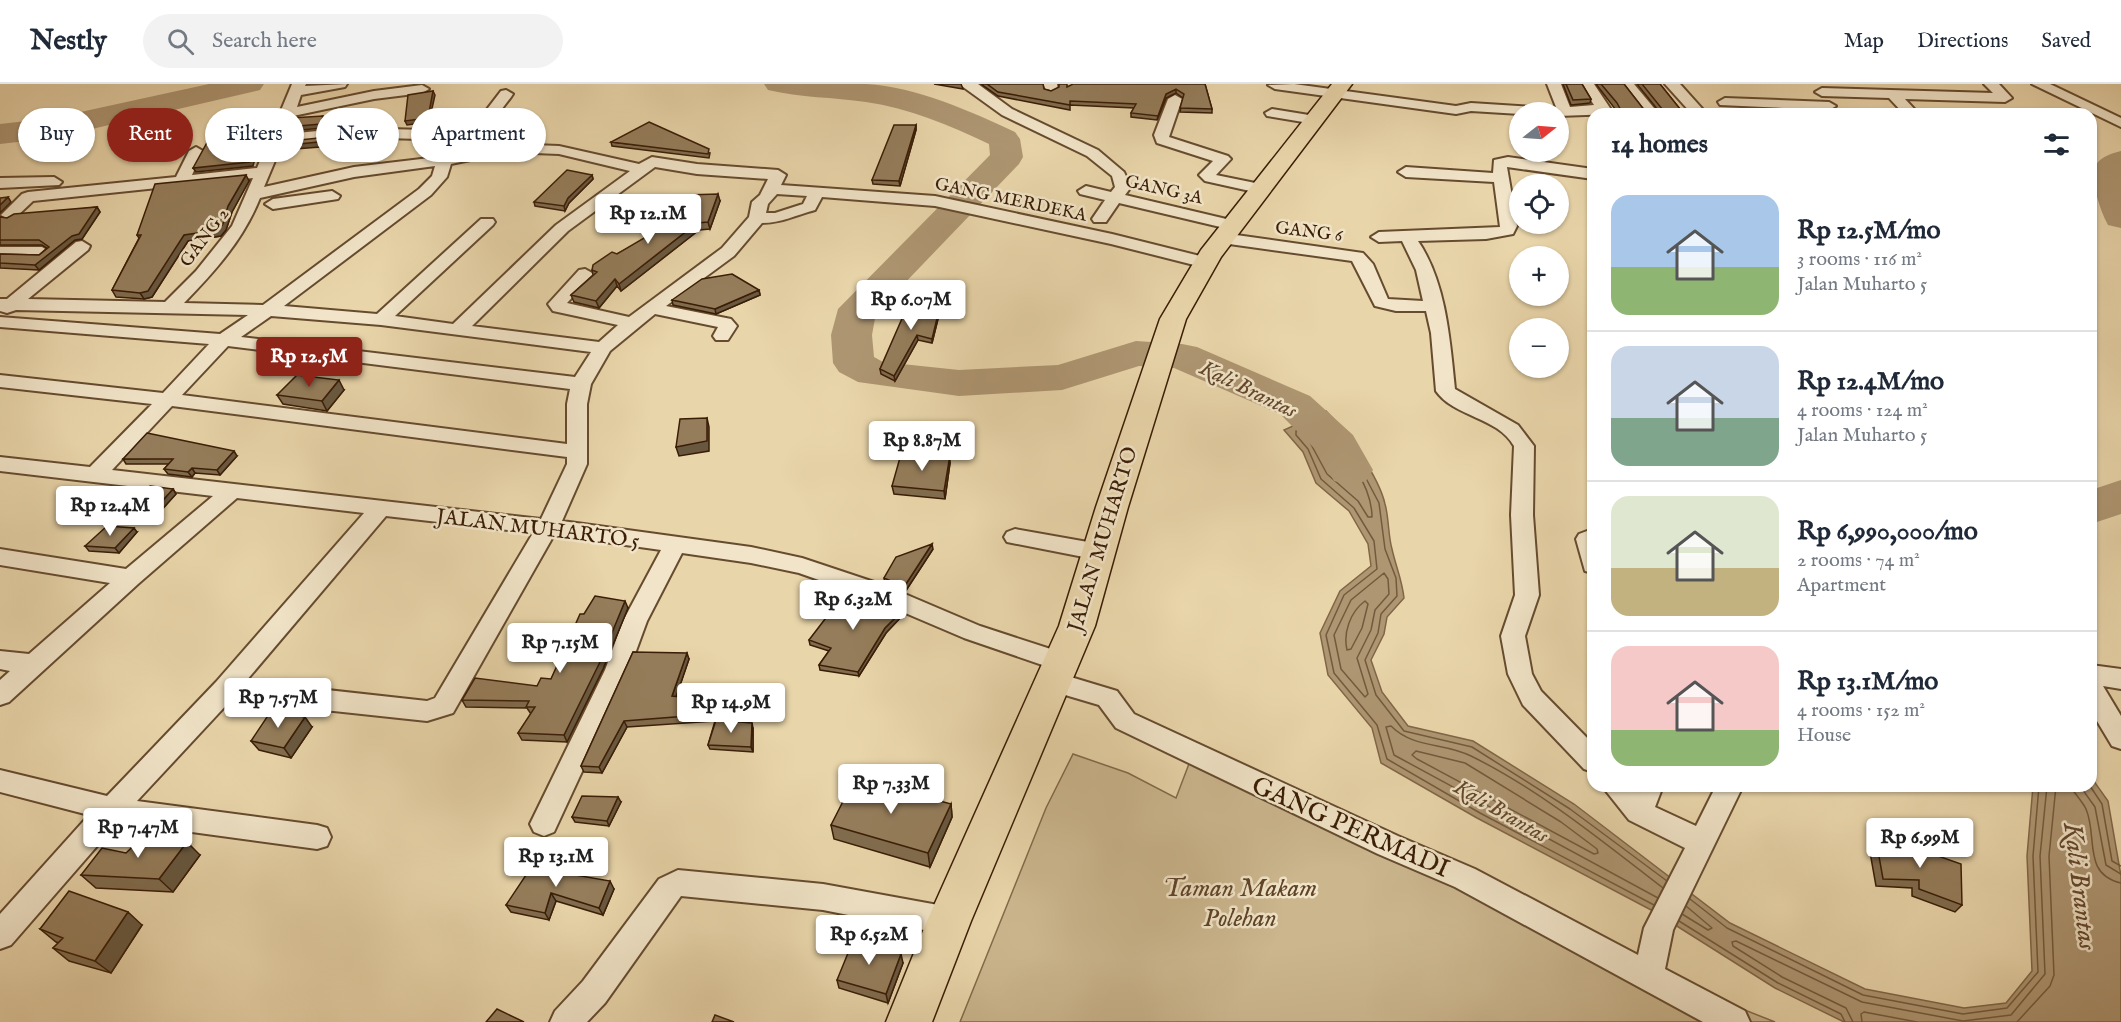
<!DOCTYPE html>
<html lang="en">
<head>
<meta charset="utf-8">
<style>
  :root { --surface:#fff; --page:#f2f2f3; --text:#1f2937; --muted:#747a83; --line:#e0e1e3; --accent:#8f2418 }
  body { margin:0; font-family:"IM FELL English",serif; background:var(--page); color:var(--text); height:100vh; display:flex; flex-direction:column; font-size:22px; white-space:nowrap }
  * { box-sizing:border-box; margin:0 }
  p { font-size:20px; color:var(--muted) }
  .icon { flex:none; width:33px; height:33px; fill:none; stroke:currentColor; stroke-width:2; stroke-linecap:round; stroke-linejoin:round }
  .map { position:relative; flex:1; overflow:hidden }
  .side { position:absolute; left:1587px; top:24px; width:510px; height:684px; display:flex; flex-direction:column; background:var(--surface); border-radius:18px; box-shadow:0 2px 4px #0004 }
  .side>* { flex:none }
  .top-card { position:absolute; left:18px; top:24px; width:570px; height:54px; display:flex; gap:12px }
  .needle { width:39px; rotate:73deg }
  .controls { position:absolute; left:1509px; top:18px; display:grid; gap:12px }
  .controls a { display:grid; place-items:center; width:60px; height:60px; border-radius:50%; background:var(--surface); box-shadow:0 2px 4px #0004; font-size:30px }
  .price { position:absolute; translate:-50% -51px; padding:0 14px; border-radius:6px; background:#fff; color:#222; font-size:20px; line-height:39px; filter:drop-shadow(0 2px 3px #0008) }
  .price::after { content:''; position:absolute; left:50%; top:36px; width:18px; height:14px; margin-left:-9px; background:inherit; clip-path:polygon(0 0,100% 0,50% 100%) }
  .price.current { background:var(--accent); color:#fff }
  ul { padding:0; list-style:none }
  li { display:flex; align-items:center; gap:18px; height:150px; padding:0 24px }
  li+li { border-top:2px solid var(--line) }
  li span { display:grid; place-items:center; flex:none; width:168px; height:120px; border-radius:18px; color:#555 }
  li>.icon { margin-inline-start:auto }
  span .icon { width:72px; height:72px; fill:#fffc; stroke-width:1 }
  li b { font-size:26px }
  h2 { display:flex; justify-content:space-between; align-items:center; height:72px; padding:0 24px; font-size:26px }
  .chip { padding:0 21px; border-radius:27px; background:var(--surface); box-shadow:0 2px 4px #0004; font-size:21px; line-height:54px }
  .chip.current { background:var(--accent); color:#fff }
  header { display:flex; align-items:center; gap:36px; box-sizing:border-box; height:84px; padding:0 30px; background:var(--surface); border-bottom:2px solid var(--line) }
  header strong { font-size:28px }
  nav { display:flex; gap:33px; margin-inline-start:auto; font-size:21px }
  .search { width:420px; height:54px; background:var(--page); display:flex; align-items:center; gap:15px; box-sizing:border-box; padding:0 21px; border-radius:33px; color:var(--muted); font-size:22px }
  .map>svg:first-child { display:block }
  .green { fill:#cbb68e; stroke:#826a4a; stroke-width:1.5 }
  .water { fill:#ae9672; stroke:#806647; stroke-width:1.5 }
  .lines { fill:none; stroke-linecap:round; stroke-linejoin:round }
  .shore { stroke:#745a3c; stroke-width:1.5 }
  .river { fill:#ae9672; fill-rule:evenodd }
  .street-casing { stroke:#664b2f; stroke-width:4 }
  .primary-casing { stroke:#3a1d06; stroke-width:3 }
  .street { fill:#f1e4c8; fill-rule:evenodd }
  .primary { fill:#e9d5aa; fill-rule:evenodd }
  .wall { fill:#806c4e; stroke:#3a1d06; stroke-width:1.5 }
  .shaded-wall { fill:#685840; stroke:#3a1d06; stroke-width:1.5 }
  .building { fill:#957d5b; stroke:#3a1d06; stroke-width:1.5 }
  .labels { text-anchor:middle; stroke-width:5; stroke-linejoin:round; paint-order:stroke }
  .far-street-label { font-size:18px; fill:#3a1d06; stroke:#f1e4c8 }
  .street-label { font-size:21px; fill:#3a1d06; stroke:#f1e4c8 }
  .water-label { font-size:22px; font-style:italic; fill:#63472c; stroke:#f1e4c8 }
  .near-street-label { font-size:26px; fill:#3a1d06; stroke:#f1e4c8 }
  .near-park-label { font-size:26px; font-style:italic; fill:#5e4328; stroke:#f1e4c8 }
  .near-water-label { font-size:27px; font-style:italic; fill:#63472c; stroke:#f1e4c8 }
</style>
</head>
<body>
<header>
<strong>Nestly</strong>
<div class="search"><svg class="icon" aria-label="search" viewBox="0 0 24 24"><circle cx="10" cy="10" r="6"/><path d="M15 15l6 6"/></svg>Search here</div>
<nav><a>Map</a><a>Directions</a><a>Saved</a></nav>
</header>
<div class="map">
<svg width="2121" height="938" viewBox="0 0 2121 938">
  <rect width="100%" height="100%" fill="#e9d5aa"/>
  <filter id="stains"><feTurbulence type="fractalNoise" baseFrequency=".00333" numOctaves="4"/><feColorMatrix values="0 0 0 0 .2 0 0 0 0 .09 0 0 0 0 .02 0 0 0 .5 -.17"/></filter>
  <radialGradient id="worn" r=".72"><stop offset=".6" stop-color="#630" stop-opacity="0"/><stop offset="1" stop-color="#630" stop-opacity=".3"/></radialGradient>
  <path class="green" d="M1195 664 1579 860 1775 938H960L1046 724 1073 670 1128 689 1176 714Z"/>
  <path class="water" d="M1326 327C1346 346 1379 393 1385 420 1389 434 1388 451 1392 465 1396 483 1402 496 1404 514L1387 533 1384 550 1371 576 1382 608 1408 642 1473 657 1574 720 1730 839 1865 905 1964 924 2006 919 2032 887 2027 772 2033 702H2091V693L2108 717 2121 792V938H1844L1775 904 1653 827 1477 734 1381 679 1372 644 1328 591 1320 549 1340 507 1371 482 1368 460 1349 427 1316 399 1303 368 1284 346Z"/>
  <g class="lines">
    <path class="shore" d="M1323 344C1345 365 1372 402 1372 433H1368L1358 417 1327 390 1307 353Z
      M1384 489 1388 495 1389 510 1375 526 1371 546 1357 574 1368 610 1365 613 1341 585 1334 551 1351 516Z
      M1365 517 1368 520 1362 544 1351 565 1347 566C1343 549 1350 528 1365 517Z
      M1416 667 1465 679 1561 738 1597 765 1598 769 1594 770 1417 675 1412 671Z
      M2070 702C2075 710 2082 717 2086 725 2098 753 2082 790 2121 799
      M2080 702 2095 723 2106 781 2121 790
      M2090 702 2102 720 2112 777 2121 782
      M1658 814 1394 671 1386 643 1391 642C1414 665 1444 658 1471 672 1540 706 1602 757 1663 804
      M1690 815 1727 844 1863 911 1963 930 2007 924 2038 888 2033 772 2039 702
      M1654 821 1480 729 1387 675 1377 641 1334 589 1326 551 1344 511 1377 485 1374 457 1354 424 1321 395 1308 365 1296 351V347L1326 335 1351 366 1379 419 1385 465 1396 494 1397 512 1381 530 1378 549 1365 576 1376 611 1404 647 1472 663 1570 725 1667 797
      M1682 830 1708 846 1712 844 1686 822
      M1679 837 1778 899 1841 930 1845 938
      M1853 938 1846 924 1782 893 1733 862 1732 858 1736 857 1862 918 1963 937 2011 931 2045 890 2040 772 2047 702
      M1862 938 1861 930 1864 928 1917 938
      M2017 938 2050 902 2054 891 2049 772 2056 702"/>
    <path class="river" d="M209 0H264L260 6 53 54 0 60V40L53 34Z
      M764 0C798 0 832 0 866 0 917 3 970 27 1015 48L1020 55 1023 73 1019 80 876 229 872 251 874 273 883 278 959 286 1058 281 1136 257 1182 260 1197 263 1310 312 1353 351 1373 386 1366 397 1350 401 1334 397 1318 368 1280 330 1174 284 1139 282 1062 306 959 312 858 298 839 288 833 279 831 251 838 225 990 71 989 60C949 41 909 24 866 18 833 13 801 14 768 6Z
      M2121 67V144L2108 141C2103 132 2100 123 2097 113 2088 87 2092 74 2121 67Z
      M2121 396V430L2091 440V406Z"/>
    <g class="street-casing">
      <path id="street" d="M292 0H306L305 2 347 0 345 3 301 11 297 23 374 7 422 1 429 5 422 9 374 15 293 32 286 50 349 44 465 47 478 37 501 7 506 6 513 10 511 13 488 43 459 70 509 60 559 62 639 80 652 73 697 80 778 86 786 91 781 101 935 112 1112 150 1212 175 1214 179 1212 183 1206 184 1111 160 935 122 822 113 815 126C796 131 781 139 762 139L734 172 666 222 731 235 737 242 728 256H716L713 252 718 243 655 230 610 267 591 300 587 320V380L562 437 751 463 802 474 886 502 980 542 1069 571 1072 578 1069 585 1060 587 964 554 870 514 799 489 751 479 682 469 647 537 629 586 554 748 544 752 534 748 530 740 605 586 623 537 661 466 554 451 453 629 427 637 231 616 137 717 317 741 327 744 331 753 327 762 317 765 118 738 11 861 0 865V830L89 731 0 708V686L107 712 216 598 364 429 237 414 138 500 9 618 0 621V596L10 587 0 585V567L29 570 110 499 0 481V465L126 485 213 412 0 387V373L90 383 152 320 0 303V291L163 309 209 260 0 243V233L220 250 248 231 16 226 7 229 0 227V215H7L76 158 82 157 90 162 88 166 28 215 165 218 196 187 232 142 253 94 33 117 15 134 9 136 1 131 22 110 28 108 176 93 189 67 196 63 203 67 192 91 257 84ZM349 53 456 56 438 73 354 83 264 103 282 60ZM509 68 559 70 630 87 556 141 453 240 395 232 493 141 495 138 493 135H481L377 230 284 222 431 111 447 93 451 80ZM435 82 432 92 419 105 263 221 184 219C216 186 243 156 260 114L354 93ZM655 83 697 90 768 95 760 111 752 118 749 133 722 164 629 233 567 219 594 190 585 185 579 186 548 220 553 227 618 241 599 258 472 242 568 147ZM777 110 807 112 803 120 775 129H766L768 120ZM271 232 381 241 591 268 575 293 241 253ZM228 262 570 305 567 320V360L182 311ZM172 322 567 373V380L541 435 112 386ZM386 432 533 449 435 614 427 617 246 597Z
        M959 0H978L1012 25 1098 66 1124 88 1131 103 1125 111 1239 138 1241 141 1233 146 1119 119 1106 138H1094L1092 135 1105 116 1080 110 1078 107 1086 102 1111 108 1115 103 1112 92 1087 72 1002 31Z
        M1043 0H1057L1058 5 1051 9 1046 8Z
        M1294 0 1456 22 1471 19 1548 24 1556 23 1547 0H1561L1570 23 1594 21 1580 0H1594L1614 30 1558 32V28L1520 30 1471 27 1456 30 1275 5 1268 1Z
        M1620 0H1634L1659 30H1645Z
        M1665 0H1680L1707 30H1692Z
        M1984 0H1999L2012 14 2005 18 1905 15 1919 30H1904L1889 14 1822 12 1815 8 1822 4 1993 9Z
        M2032 0H2050L2121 34V43Z
        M1175 11 1182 15 1169 53 1228 72 1231 75 1216 91 1265 101 1267 104 1265 107 1259 109 1205 97 1199 91 1213 77 1157 59 1154 51 1168 15Z
        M1725 14 1829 18 1836 22 1829 26 1720 21 1718 18Z
        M1272 25 1315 32 1322 36 1315 40 1267 32 1265 29Z
        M1508 73 1593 85V95L1507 83 1517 142 1513 150 1486 155 1418 157C1446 198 1450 256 1455 305L1518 341 1534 362 1533 431 1539 511 1525 552 1532 590 1541 607 1593 660V688L1584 685 1523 621 1508 590 1501 552 1515 511 1511 431 1514 362C1498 333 1454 333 1436 307L1431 249 1426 227H1396L1375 222 1352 177 1222 159 1214 154 1222 149 1363 169 1373 180 1388 215 1423 217 1416 186 1402 157 1379 158 1371 153 1379 148 1500 143 1494 98 1406 93 1398 88 1406 83 1493 89 1494 76Z
        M54 93 62 98 59 101 0 104V94Z
        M332 107 340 112 338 115 273 125 265 120 273 115Z
        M0 163H42L50 168 42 173H0Z
        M1015 445 1099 460 1107 462 1110 468 1107 474 1099 476 1007 458 1004 453 1007 448Z
        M1587 447 1593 449V489L1585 487 1576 455 1579 450Z
        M2091 581 2121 585V605L2103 602 2121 632V665L2112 662 2091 627Z
        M1054 588 1117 607 1134 630 1398 752 1475 785 1638 871 1644 844 1685 764 1629 736 1602 702H1632L1635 705 1637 702H1663L1655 723 1696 742 1716 702H1743L1673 846 1665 885 1745 927 1750 938H1703L1455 803 1378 770 1116 644 1099 621 1045 605 1042 598 1045 591Z
        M678 786 823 800 949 823 959 827 964 837 959 847 949 851 823 826 681 812 605 919 587 938H550L555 927 583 897 659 795Z"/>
    </g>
    <g class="primary-casing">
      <path id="primary" d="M1332 0H1352L1221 173 1186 235 1128 423 1095 542 971 837 932 938H886L927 837 1059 542 1096 423 1160 235 1201 166Z"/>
    </g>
    <use href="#street" class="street"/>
    <use href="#primary" class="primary"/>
  </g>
  <path class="wall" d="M934 0H961L963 5Z
    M981 0H1043L1044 5 1051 7 1067 3 1205 0 1212 25V29L1180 28 1183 14 1176 9 1166 14 1157 36 1131 33V29L1134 24 1070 21V26L998 12Z
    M1563 0H1582L1591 15 1590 19 1571 21Z
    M1596 0H1624L1645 27 1658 26 1637 0H1660L1684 30H1619Z
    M916 41V46L900 102 873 100 872 96Z
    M611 58 710 69 709 74 612 62Z
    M592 91 593 95 569 119 565 127 535 122 534 118Z
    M249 97 232 128 226 146 221 152 188 157 152 213 144 215 116 213 112 206 139 154 137 151Z
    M720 117 710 145 699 146 621 207 617 202 599 224 574 218 571 211 593 191 592 186 617 170Z
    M97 123 100 128 82 155 75 156 39 186 0 184V170L39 171 47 164 42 161H0V133L7 134Z
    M759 206 760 211 716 230 673 221 672 216Z
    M941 218V223L932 259 918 256 895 297 881 290 880 285Z
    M344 306 327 327 283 320 277 311Z
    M237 372 220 391 195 389 192 393 168 390 164 385 169 380H126L123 375Z
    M950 379 945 415 894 410 892 402Z
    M173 405 176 410 157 431 144 420 140 415Z
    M137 448 119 469 89 467 85 462Z
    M933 465 905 508 885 499 884 494Z
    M628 524 603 585 567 658 522 656 518 649 531 630 527 624 466 623 462 616 537 602 551 595 584 530Z
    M903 531 886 549 859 592 820 586 819 581 829 567 810 561 809 556Z
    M633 568 689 575 676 613 729 623 728 636H722L753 644V668L710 665 708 661 715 637 627 643 602 689 584 688 581 682Z
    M312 643 291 674 259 666 251 657Z
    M621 718 609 742 575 738 572 733Z
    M951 720 952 733 930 783 834 755 831 741Z
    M1875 750 1901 759 1962 821 1955 828 1912 812V804L1876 802 1868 757Z
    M126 769 200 771 173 808 96 804 81 791Z
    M562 778 566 785 565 790 614 805 603 831 556 817 549 836 511 828 506 821Z
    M142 841 111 889 69 877 53 864 59 859 56 858 40 845Z
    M903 879 888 919 839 904 837 896Z"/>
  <path class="shaded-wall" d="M1176 5V9L1166 14 1157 36 1158 32 1166 10Z
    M433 7 435 11 429 38 407 41 405 37Z
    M323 32 324 36 323 44 289 47 287 43Z
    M916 41V46L900 102 899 97Z
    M258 48 261 52 253 82 196 88 193 84Z
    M318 54 320 58V63L282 66 280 62Z
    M246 91 249 97 232 128 226 146 221 152 188 157 152 213 144 215 140 209 184 151 228 122Z
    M592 91 593 95 569 119 565 127 564 122 568 114Z
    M718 110 720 117 710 145 708 138Z
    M8 113 11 118 0 129V121Z
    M97 123 100 128 82 155 75 156 39 186 35 181Z
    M697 139 699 146 621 207 619 200Z
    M615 195 617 202 599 224 596 217Z
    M759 206 760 211 716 230 715 225Z
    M941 218V223L932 259V255Z
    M917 251 918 256 895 297 894 292Z
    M339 296 344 306 327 327 322 317Z
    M707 334 709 343V367L679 372 676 363Z
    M234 367 237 372 220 391 217 386Z
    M950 371V379L945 415 944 407Z
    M192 384 195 389 192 393 188 388Z
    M173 405 176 410 157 431 154 426Z
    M134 444 137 448 119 469 115 464Z
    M932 460 933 465 905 508 904 503Z
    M625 517 628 524 603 585 567 658 564 651Z
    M903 526V531L886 549 859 592 858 588 885 544Z
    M687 569 689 575 674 619 672 612Z
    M726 617 729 623 728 636 726 629Z
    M305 633 312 643 291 674 284 664Z
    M624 637 627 643 602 689 599 683Z
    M752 639 753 644V668L751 663Z
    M618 713 621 718 609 742 607 737Z
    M951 720 952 733 930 783 928 769Z
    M187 758 200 771 173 808 159 795Z
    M562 778 566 785 563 796 558 788Z
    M610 797 614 805 603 831 599 824Z
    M551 809 556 817 549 836 545 829Z
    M128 828 142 841 111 889 95 877Z
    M901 870 903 879 888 919 886 910Z"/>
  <path class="building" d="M987 0H1043L1044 5 1051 7 1059 3V0H1067V3L1073 0H1205L1212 25 1180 24 1184 10 1176 5 1166 10 1158 32 1131 29 1136 20 1070 17V21L998 8Z
    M1566 0H1582L1591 15 1573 16Z
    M1601 0H1624L1645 27 1663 26 1642 0H1660L1684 30H1623L1617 19Z
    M433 7 428 34 405 37 408 11Z
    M323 32 321 40 287 43 291 34Z
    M649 38 709 65 708 70 611 58Z
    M894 41H916L899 97 872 96Z
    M258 48 250 78 193 84 209 55Z
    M318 54V58L280 62 281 58Z
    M567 86 592 91 568 114 564 122 534 118Z
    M246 91 228 122 223 140 218 146 184 151 148 207 140 209 112 206 141 151H137L155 100Z
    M718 110 708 138 697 139 619 200 615 195 596 217 571 211 597 188 592 186 593 181 612 168 617 170 646 153 685 111Z
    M8 113 0 121V114Z
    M97 123 79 150 72 152 35 181 0 179V170L39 171 49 163 39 156H0V133L7 134 14 130Z
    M732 190 759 206 715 225 672 216 702 195Z
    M911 214 941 218 932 255 917 251 894 292 880 285Z
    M297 291 339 296 322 317 277 311Z
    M707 334V357L676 363 680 335Z
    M147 349 234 367 217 386 192 384 188 388 164 385 173 375H123Z
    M901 370 950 371 944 407 892 402Z
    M150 402 173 405 154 426 140 415Z
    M107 442 134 444 115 464 85 462Z
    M932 460 904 503 884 494 896 473Z
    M845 509 872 518 874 514 903 526 885 544 858 588 819 581 831 564 809 556Z
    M595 512 625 517 600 578 564 651 518 649 535 623H526L529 617 462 616 475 594 537 602 541 594 551 595 580 530H584Z
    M633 568 687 569 672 612 726 617V629L624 637 599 683 581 682Z
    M271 627 305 633 284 664 251 657Z
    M716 636 752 639 751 663 708 661Z
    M855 694 951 720 928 769 831 741Z
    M582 712 618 713 607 737 572 733Z
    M148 748 187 758 159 795 81 791 102 764 126 769Z
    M1875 750 1900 756 1901 759 1961 780 1962 821 1919 805V796L1883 795Z
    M562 778 558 788 610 797 599 824 551 809 545 829 506 821 534 779Z
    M69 807 128 828 95 877 53 864 63 854 40 845Z
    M855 852 901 870 886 910 837 896Z
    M497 925 524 938H486Z
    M715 931 734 938H712Z"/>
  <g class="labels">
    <g class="far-street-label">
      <text transform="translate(1164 105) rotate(13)" y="6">GANG 3A</text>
      <text transform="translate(1011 115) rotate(12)" y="6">GANG MERDEKA</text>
      <text transform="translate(1309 147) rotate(7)" y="6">GANG 6</text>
      <text transform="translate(204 153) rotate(-53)" y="6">GANG 2</text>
    </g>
    <g class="street-label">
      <text transform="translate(538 444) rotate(7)" y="7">JALAN MUHARTO 5</text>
      <text transform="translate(1102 455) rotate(-73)" y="7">JALAN MUHARTO</text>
    </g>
    <g class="water-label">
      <text transform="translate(1249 304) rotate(26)" y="8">Kali Brantas</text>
      <text transform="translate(1502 726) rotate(30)" y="8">Kali Brantas</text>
    </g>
    <g class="near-street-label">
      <text transform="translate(1351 742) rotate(24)" y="9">GANG PERMADI</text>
    </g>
    <g class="near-park-label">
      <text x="1240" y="812">Taman Makam<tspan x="1240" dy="30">Polehan</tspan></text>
    </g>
    <g class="near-water-label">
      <text transform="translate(2081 802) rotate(83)" y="9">Kali Brantas</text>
    </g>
  </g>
  <rect width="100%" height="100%" filter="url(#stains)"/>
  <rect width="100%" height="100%" fill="url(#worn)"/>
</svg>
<div class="controls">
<a><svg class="needle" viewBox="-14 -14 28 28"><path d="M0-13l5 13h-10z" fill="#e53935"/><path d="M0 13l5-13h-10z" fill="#747a83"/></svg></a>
<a><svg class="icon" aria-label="locate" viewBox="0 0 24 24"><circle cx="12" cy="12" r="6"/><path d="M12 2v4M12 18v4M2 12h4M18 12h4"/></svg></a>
<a>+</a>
<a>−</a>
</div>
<b class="price" style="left:648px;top:161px">Rp 12.1M</b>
<b class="price" style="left:911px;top:247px">Rp 6.07M</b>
<b class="price current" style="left:309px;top:304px">Rp 12.5M</b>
<b class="price" style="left:922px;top:388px">Rp 8.87M</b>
<b class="price" style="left:110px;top:453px">Rp 12.4M</b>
<b class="price" style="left:853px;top:547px">Rp 6.32M</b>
<b class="price" style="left:560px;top:590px">Rp 7.15M</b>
<b class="price" style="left:278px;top:645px">Rp 7.57M</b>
<b class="price" style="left:731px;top:650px">Rp 14.9M</b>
<b class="price" style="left:891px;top:731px">Rp 7.33M</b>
<b class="price" style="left:138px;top:775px">Rp 7.47M</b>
<b class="price" style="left:1920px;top:785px">Rp 6.99M</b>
<b class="price" style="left:556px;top:804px">Rp 13.1M</b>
<b class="price" style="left:869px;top:882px">Rp 6.52M</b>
<div class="top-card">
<a class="chip">Buy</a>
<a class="chip current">Rent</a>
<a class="chip">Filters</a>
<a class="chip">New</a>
<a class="chip">Apartment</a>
</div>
<section class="side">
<h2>14 homes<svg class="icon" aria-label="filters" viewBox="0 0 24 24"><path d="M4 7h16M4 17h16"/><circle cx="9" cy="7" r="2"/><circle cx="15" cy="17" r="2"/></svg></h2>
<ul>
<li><span style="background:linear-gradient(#a9c7e8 60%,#8fb573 0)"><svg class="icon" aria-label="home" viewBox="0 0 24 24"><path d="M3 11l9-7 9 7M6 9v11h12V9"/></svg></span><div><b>Rp 12.5M/mo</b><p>3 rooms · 116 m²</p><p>Jalan Muharto 5</p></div></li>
<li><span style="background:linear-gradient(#c9d6e8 60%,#7fa58c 0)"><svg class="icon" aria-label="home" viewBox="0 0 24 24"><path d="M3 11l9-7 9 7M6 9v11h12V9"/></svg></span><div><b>Rp 12.4M/mo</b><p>4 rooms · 124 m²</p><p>Jalan Muharto 5</p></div></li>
<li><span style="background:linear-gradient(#dfe7d0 60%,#c2b280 0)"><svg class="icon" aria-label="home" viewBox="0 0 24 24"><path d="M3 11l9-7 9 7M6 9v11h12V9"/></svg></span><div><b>Rp 6,990,000/mo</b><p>2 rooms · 74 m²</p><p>Apartment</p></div></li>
<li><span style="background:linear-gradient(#f6c9c9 70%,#8fb573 0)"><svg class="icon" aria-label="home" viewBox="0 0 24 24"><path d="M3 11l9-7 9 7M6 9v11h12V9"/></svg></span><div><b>Rp 13.1M/mo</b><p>4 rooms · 152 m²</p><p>House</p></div></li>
</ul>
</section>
</div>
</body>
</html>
